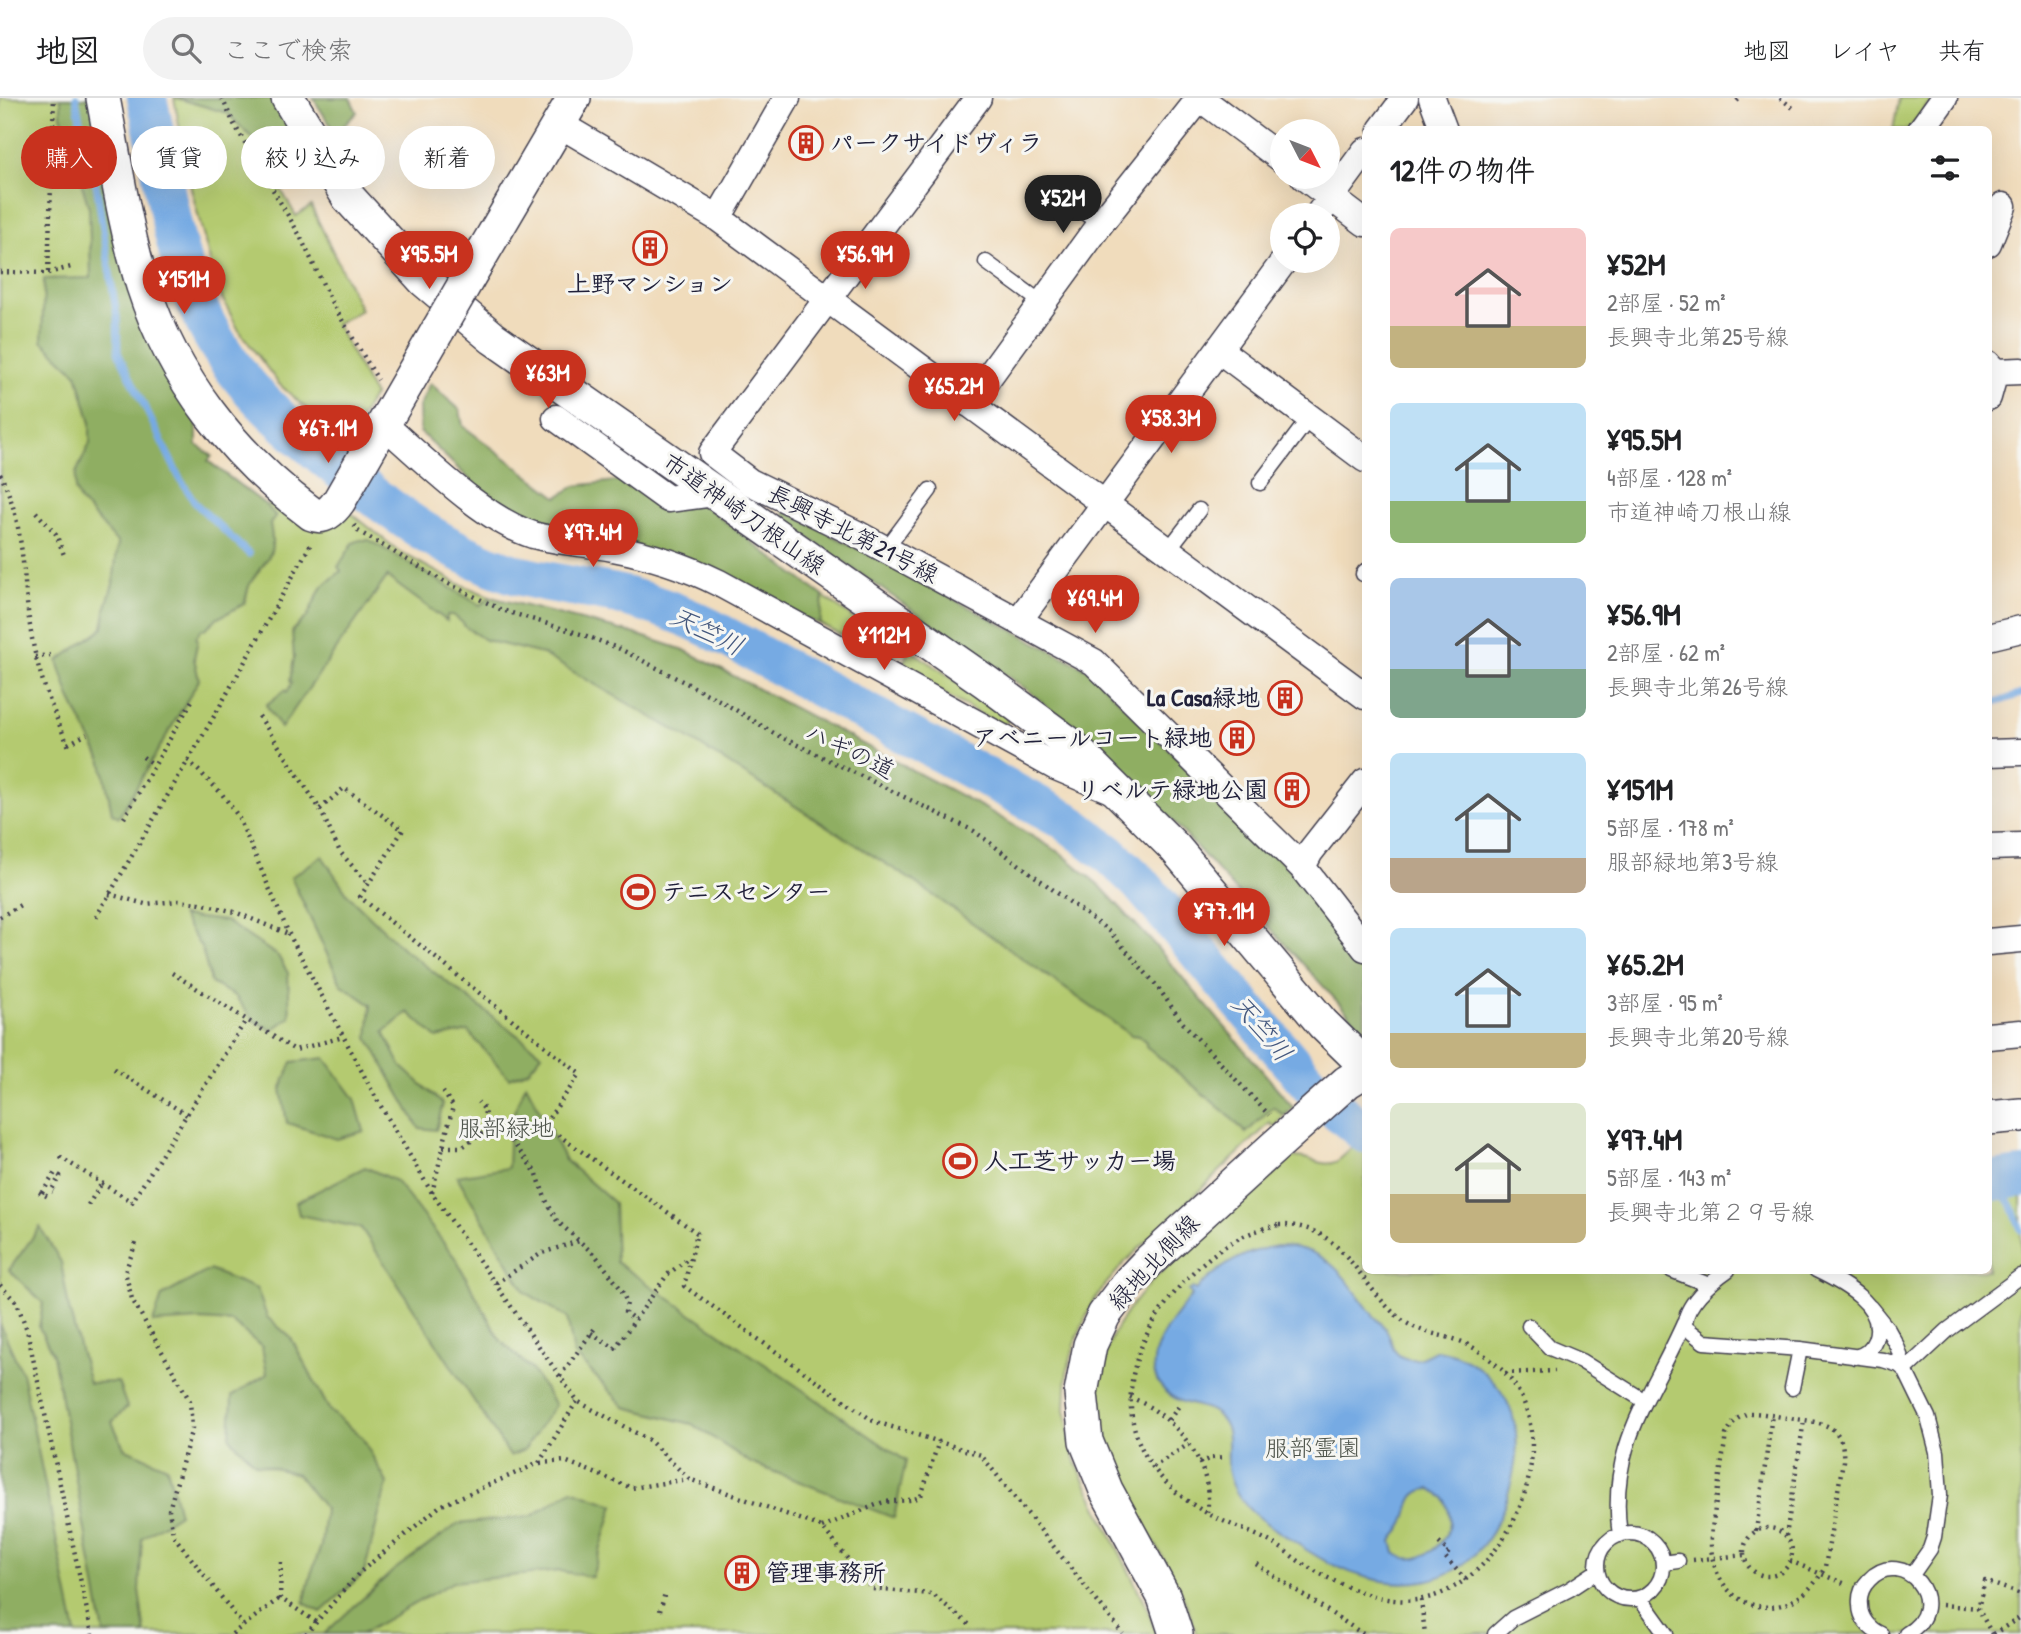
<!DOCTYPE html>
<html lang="ja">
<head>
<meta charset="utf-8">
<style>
  :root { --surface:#fff; --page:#f2f2f2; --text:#202124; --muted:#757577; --line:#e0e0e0; --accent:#c8321e }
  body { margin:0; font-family:"Patrick Hand","Klee One",sans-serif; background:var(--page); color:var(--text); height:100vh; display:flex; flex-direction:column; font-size:26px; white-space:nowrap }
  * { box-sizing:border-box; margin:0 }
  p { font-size:23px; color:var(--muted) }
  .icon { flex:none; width:38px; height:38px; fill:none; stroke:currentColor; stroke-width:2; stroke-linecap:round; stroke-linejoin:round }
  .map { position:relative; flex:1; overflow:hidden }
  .details { position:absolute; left:1362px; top:28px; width:630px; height:1148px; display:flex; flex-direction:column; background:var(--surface); border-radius:10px; box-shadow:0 7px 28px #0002 }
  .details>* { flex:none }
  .top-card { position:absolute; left:21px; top:28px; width:665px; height:63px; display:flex; gap:14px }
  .needle { width:46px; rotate:132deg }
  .controls { position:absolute; left:1270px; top:21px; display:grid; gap:14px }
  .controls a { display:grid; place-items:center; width:70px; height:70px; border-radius:50%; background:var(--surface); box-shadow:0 7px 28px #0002; font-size:35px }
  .price { position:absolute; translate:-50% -60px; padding:0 16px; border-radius:24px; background:var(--accent); color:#fff; font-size:23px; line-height:46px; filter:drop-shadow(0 2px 4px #0008) }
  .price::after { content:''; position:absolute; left:50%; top:42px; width:21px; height:16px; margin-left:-10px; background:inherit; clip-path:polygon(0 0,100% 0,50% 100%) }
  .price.selected { background:#222; color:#fff }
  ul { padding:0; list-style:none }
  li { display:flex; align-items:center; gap:21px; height:175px; padding:0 28px }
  li span { display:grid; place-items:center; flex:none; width:196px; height:140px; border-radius:10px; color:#555 }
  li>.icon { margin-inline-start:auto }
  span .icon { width:84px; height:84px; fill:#fffc; stroke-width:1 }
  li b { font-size:30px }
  h2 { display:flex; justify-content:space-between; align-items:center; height:84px; padding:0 28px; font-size:30px }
  .pill { padding:0 24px; border-radius:32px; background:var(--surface); box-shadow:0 7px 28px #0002; font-size:24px; line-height:63px }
  .pill.selected { background:var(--accent); color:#fff }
  header { display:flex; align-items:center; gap:42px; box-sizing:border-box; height:98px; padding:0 35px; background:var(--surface); border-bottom:2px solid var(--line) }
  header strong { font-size:33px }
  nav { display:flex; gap:38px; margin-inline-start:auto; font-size:24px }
  .search { width:490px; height:63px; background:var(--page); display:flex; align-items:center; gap:18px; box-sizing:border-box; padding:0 24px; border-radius:38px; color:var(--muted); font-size:26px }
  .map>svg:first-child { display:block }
  .green { fill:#b4ca6f; stroke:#6b7655; stroke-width:2 }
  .forest { fill:#8fae62; stroke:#58684e; stroke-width:2 }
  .water { fill:#76aae3; stroke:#4c668f; stroke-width:2; fill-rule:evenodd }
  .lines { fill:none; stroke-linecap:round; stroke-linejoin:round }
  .stream { stroke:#76aae3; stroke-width:7 }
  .river { stroke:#76aae3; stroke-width:40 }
  .service-casing { stroke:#413e4e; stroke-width:17 }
  .minor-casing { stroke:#413e4e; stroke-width:29 }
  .tertiary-casing { stroke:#413e4e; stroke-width:36 }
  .path { stroke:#413e4e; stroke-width:4.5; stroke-dasharray:2 5; stroke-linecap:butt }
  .service { stroke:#fff; stroke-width:14 }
  .minor { stroke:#fff; stroke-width:26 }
  .tertiary { stroke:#fff; stroke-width:33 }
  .tertiary-bridge-casing { stroke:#413e4e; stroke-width:36; stroke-linecap:butt }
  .tertiary-bridge { stroke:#fff; stroke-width:33 }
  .labels { text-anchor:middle; stroke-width:6; stroke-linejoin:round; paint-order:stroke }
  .poi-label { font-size:24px; font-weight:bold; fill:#22223b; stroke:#f6f6f2; text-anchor:start }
  .street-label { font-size:24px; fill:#22223b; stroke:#f6f6f2 }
  .park-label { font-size:24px; fill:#4e544b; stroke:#f6f6f2 }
  .water-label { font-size:26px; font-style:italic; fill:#44587e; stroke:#f6f6f2 }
</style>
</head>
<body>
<header>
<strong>地図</strong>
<div class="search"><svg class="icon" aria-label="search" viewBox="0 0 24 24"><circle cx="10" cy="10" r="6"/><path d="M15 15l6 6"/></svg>ここで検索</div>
<nav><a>地図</a><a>レイヤ</a><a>共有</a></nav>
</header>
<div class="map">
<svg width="2021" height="1536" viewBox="0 0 2021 1536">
  <rect width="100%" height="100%" fill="#f6f6f2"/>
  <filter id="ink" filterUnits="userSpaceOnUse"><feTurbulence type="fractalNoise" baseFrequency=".0143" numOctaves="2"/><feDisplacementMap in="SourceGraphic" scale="14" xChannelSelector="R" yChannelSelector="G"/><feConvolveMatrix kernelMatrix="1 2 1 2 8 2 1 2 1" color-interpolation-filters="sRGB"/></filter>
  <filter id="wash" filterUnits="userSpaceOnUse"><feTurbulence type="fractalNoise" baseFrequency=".00686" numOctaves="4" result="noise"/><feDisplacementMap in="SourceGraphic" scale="28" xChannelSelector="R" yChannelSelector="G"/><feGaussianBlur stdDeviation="1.57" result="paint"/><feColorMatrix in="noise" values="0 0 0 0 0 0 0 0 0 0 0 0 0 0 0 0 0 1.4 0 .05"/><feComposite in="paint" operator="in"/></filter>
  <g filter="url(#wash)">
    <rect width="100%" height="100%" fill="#f0dcbc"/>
    <path class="green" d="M0 0H90L197 320V347L212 358 208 363 267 408 271 402 346 411 400 454 457 485 494 500 632 535 684 552 986 711 1062 756 1100 788 1152 844 1293 1009 1274 1029 1270 1025 1126 1163 1106 1186 1093 1204 1076 1242 1067 1274 1065 1311 1072 1351 1077 1367 1147 1510 1156 1536H0Z
      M174 0H264L304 62 275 81 296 118 311 108 361 212 336 226 374 297 345 345 279 286 238 231 217 190 191 90Z
      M1899 0H1933L1909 31 1893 32Z
      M823 498 857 523 866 527V536L861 541 839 536 820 526Z
      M909 551 1007 617 1008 624 1000 627 901 572Z
      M1356 1043 1365 1049V1172H1988V1100L2021 1095V1536H1196C1180 1472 1134 1421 1109 1361 1103 1346 1101 1330 1099 1314 1091 1235 1146 1187 1199 1138 1228 1111 1256 1085 1285 1059 1323 1056 1327 1084 1356 1043Z"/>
    <path class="forest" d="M61 0H90L197 320V347L212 358 208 363 267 408 276 418 270 426C277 461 266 459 251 484 247 490 247 499 244 506L216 521 204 532 202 531 196 539 198 542 194 560 199 582 119 719 112 715 102 664 70 600 58 563 103 530 105 512 113 486 118 445 80 403 75 392 76 375 90 345V322L77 276 42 243 44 181 91 180 89 110 61 17Z
      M176 0H274L298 38 258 46 227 15Z
      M313 0H350L357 14 336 36Z
      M430 285 460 312 463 328 557 399 575 388 623 382 706 409 823 498 820 526 553 434 493 404 420 334 419 309Z
      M784 412 1087 571 1295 776 1365 870V934L1168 718 1125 676 1029 593 784 423Z
      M360 442H369L480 507 491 499 632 535 684 552 986 711 1062 756 1100 788 1152 844 1293 1009 1285 1018 1273 1009 1246 1035 1227 1016 1146 948V944L1139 938 1131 937 916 785 688 640 542 556 485 542 464 528V526L453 517H447V523L387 479 281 630 266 607 285 592 287 594 292 585 290 583 294 560 292 533 307 519 321 490 341 473 338 469 353 445Z
      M322 758 349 798 402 850 542 956 529 972 509 980 468 933 437 940 408 914 384 934 401 968 443 1006 436 1032 419 1030 368 940 371 907 341 886 291 779Z
      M181 818 225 823 278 858 288 875 290 919 272 932 254 923 235 898 211 885 202 851Z
      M325 960 355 1001 364 1033 337 1041 287 1025 281 991 292 964Z
      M526 986 565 1062 614 1105 616 1164 906 1363 894 1420 751 1365 692 1326 625 1309 574 1256 567 1219 525 1194 457 1078 508 1070 510 1023Z
      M365 1069 396 1083 456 1161 500 1242 532 1272 555 1307 524 1352 510 1358 361 1130 299 1117 296 1104Z
      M40 1129 61 1164 69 1211 89 1285 118 1284 127 1309 112 1324 124 1350 167 1369 179 1416 142 1440 139 1492 145 1536H104L53 1257 39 1229 43 1205 9 1172Z
      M209 1172 257 1191 267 1219 291 1240 330 1313 362 1339 387 1385 364 1475 321 1514 304 1505 311 1476 321 1448 325 1411 297 1376 255 1365 230 1340 232 1298 267 1276 262 1249 232 1224 200 1222 153 1225 162 1198Z
      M0 1226 22 1275 76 1536H0Z
      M572 1392 614 1407 592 1479 560 1473 453 1484 361 1536H324L394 1472 458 1426 532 1418Z"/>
    <path class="water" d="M1277 1148C1327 1148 1343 1177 1369 1212 1374 1219 1382 1225 1387 1233 1393 1242 1389 1252 1402 1259 1416 1265 1426 1258 1437 1252 1472 1257 1506 1287 1514 1323 1520 1347 1515 1372 1508 1396 1477 1501 1386 1504 1305 1451 1287 1438 1265 1427 1249 1411 1238 1399 1230 1386 1228 1370 1226 1352 1233 1334 1220 1320 1209 1307 1193 1309 1178 1302 1127 1274 1168 1227 1192 1197L1189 1193 1193 1190 1196 1192C1220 1168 1244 1153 1277 1148ZM1430 1391 1444 1400C1447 1407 1450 1415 1450 1423 1449 1446 1416 1472 1395 1455L1392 1443C1396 1437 1402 1431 1405 1424 1411 1408 1409 1393 1430 1391Z"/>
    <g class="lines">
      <path class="stream" d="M76 0 88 66 96 86 117 219 118 254 179 379 196 406 249 456
        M1988 604 1995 605 2021 596
        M1995 1083 2011 1106 2021 1132"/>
      <path class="river" d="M147 0C163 69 169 146 199 211 230 282 286 329 345 376 395 416 446 453 508 474 542 485 577 488 612 495 650 504 686 517 721 536L1065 722 1109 756 1140 785 1302 977 1320 998 1365 1035
        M1988 1084 2021 1079"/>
    </g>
  </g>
  <g filter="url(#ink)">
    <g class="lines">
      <g class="service-casing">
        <path id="service" d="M1049 89 1100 126
          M986 164 1042 205
          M1260 385 1310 319
          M886 451 930 392
          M1168 452 1199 412
          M1363 476 1365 473
          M1671 1172 1709 1187
          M1728 1172C1712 1183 1683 1208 1685 1229L1704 1244 1800 1251 1883 1262 1899 1267 1905 1272
          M1816 1172C1841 1184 1888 1208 1875 1242 1871 1252 1864 1257 1855 1259
          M1870 1209 1887 1230 1897 1248 1905 1272 1928 1319 1937 1354 1940 1397 1934 1439 1930 1451 1912 1477
          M1529 1228 1550 1250 1581 1263 1643 1302
          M1905 1272 1948 1232 2021 1178
          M1792 1290 1800 1251
          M1597 1468a33 33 0 1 1 66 0a33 33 0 1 1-66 0Z
          M1620 1437C1607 1349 1651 1300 1684 1225
          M1663 1465 1678 1463
          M1640 1500 1666 1536
          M1495 1536 1513 1520 1570 1491 1597 1473
          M1881 1536C1869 1531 1860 1520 1860 1507 1859 1498 1862 1489 1869 1482 1902 1446 1956 1507 1906 1536"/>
      </g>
      <g class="minor-casing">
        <path id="minor" d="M978 0 712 355 750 384 857 436 1094 564 1302 769 1365 850
          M1432 0 1444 32
          M559 26 718 120 1365 598
          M1381 32 1405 0
          M1921 32 1944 0
          M1304 79 1365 125
          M1318 117 1365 53
          M718 120 787 0
          M1988 145 2003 108
          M1219 252 1365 361
          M1988 266 1995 274 1988 299
          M1995 274 2021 273
          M969 306 1100 126 1200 0 1283 62
          M556 320 668 401 714 395
          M383 326C424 361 482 421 533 437 559 444 587 445 613 450 651 457 685 468 719 485L1056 669 1113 693
          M1019 522 1284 163
          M1988 539 2021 531
          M846 554 866 555 910 532
          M1988 655 2021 654
          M1988 749 2021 748
          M1302 769 1310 754 1365 684
          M1988 844 2021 841
          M1988 938 2021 935"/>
      </g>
      <g class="tertiary-casing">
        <path id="tertiary" d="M103 0C115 62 124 127 143 188 173 281 234 358 312 416 324 421 332 413 339 403L438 232
          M288 0 348 99 425 183 493 240 986 584 1070 646 1175 750 1323 926 1365 967
          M468 180 574 0
          M1988 1020 2021 1017
          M1176 1536 1164 1499 1106 1392 1086 1343 1081 1295 1090 1247 1104 1217 1129 1184 1148 1164 1273 1050 1347 984 1365 973"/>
      </g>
      <path class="path" d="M222 0 234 26 299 136 332 205 378 282
        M1780 0 1793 10
        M1737 3 1740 0
        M0 174 48 175 54 0
        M48 175 71 169
        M0 376C25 424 22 476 30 528 36 572 52 611 70 651
        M36 414 56 436 64 457
        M354 427 358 433 445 484 502 512 584 537 620 551 721 603 777 637 974 733 1110 834 1157 888 1182 924 1269 1017
        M35 559 50 557
        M259 618 320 711 340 754 369 787
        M68 646 87 636
        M143 659 154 667
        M188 662 222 696 238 718 289 836 376 1000 432 1095 577 1303 649 1342 689 1381 822 1429 872 1491 932 1496 971 1528
        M320 711 344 690 403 732 360 799 580 976 544 1027 697 1135 684 1188 873 1323 981 1357 1123 1536
        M124 720 193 601
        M109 796 145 806 179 803 200 805 235 814 288 836
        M0 819 22 806
        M96 819 216 615 312 444
        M172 875 295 952 343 939
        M114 971 187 1017
        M485 1025 499 1026 537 1076 545 1100 557 1123 596 1158 621 1191 627 1205 625 1214 635 1222
        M443 1049H462L483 1035 485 1012 478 1004
        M60 1059 132 1104 246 922
        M39 1094 50 1100
        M42 1095 55 1075 60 1078 51 1093 53 1094
        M432 1095 453 1008 443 994
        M88 1107 102 1085
        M1279 1127C1342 1125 1356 1182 1396 1217 1412 1232 1431 1235 1450 1240 1471 1245 1490 1260 1505 1275 1569 1343 1510 1483 1423 1501 1385 1509 1338 1487 1305 1467 1295 1461 1286 1453 1276 1447 1250 1432 1221 1425 1195 1408 1113 1355 1114 1269 1172 1198 1198 1164 1236 1134 1279 1127Z
        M136 1145 125 1174 132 1201 190 1303 192 1330 169 1412 173 1437 243 1527
        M496 1185 542 1155 579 1143
        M0 1187 17 1205 27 1232 92 1536
        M591 1235 615 1250 667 1177 690 1159
        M1505 1275 1555 1273
        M560 1278 595 1230
        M1130 1299C1174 1317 1215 1364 1207 1415
        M1750 1315C1763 1315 1775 1318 1788 1320 1818 1324 1846 1324 1843 1363L1825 1469C1790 1536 1707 1514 1711 1437L1726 1337C1732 1325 1736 1319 1750 1315Z
        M1169 1322 1181 1305
        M540 1365 565 1363 632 1390 689 1381
        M1199 1365 1211 1360 1225 1359
        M1153 1369 1189 1346
        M822 1429 881 1405C894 1401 910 1405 921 1398L939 1343
        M1744 1454a24 24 0 1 1 48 0a24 24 0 1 1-48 0Z
        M1756 1433 1772 1317
        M1786 1438 1804 1322
        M1439 1445 1449 1454 1445 1459 1466 1482
        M1693 1462 1744 1457
        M1790 1463 1848 1487
        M281 1464 280 1500 316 1524
        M1256 1466 1363 1536
        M1421 1502 1425 1536
        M1942 1507 1978 1510
        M660 1513 665 1495
        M232 1536 280 1500
        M306 1536 359 1475 440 1408 539 1365 577 1303
        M1992 1536 1978 1510 1985 1483 2021 1496
        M1993 1536 2021 1519"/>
      <use href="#service" class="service"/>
      <use href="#minor" class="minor"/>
      <use href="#tertiary" class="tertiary"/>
      <g class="tertiary-bridge-casing">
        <path id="tertiary-bridge" d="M438 232 468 180"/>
      </g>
      <use href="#tertiary-bridge" class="tertiary-bridge"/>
    </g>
  </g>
  <defs>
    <g id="building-ring" transform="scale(1.75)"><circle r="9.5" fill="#f6f6f2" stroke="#c8321e" stroke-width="1.5"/><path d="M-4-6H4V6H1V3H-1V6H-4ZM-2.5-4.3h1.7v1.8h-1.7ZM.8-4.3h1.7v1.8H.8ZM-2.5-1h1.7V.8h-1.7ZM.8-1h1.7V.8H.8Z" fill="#c8321e"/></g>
    <g id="stadium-ring" transform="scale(1.75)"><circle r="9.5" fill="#f6f6f2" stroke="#c8321e" stroke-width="1.5"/><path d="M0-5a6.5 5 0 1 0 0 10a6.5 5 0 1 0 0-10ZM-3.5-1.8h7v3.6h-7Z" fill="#c8321e"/></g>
  </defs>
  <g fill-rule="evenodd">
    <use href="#building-ring" x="806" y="45"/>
    <use href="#building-ring" x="650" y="150"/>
    <use href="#building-ring" x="1285" y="600"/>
    <use href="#building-ring" x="1237" y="640"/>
    <use href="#building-ring" x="1292" y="692"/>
    <use href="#stadium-ring" x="638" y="794"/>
    <use href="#stadium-ring" x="960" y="1063"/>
    <use href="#building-ring" x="742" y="1475"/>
  </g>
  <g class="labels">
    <g class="poi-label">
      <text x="830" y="53">パークサイドヴィラ</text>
      <text x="650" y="194" text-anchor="middle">上野マンション</text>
      <text x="1260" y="608" text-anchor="end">La Casa緑地</text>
      <text x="1212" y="648" text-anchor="end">アベニールコート緑地</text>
      <text x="1268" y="700" text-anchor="end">リベルテ緑地公園</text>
      <text x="662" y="802">テニスセンター</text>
      <text x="984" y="1071">人工芝サッカー場</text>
      <text x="766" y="1483">管理事務所</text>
    </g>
    <g class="street-label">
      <text transform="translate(744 416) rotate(35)" y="8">市道神崎刀根山線</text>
      <text transform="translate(853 436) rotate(27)" y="8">長興寺北第21号線</text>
      <text transform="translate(850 653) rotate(26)" y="8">ハギの道</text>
      <text transform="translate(1154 1164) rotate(-47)" y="8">緑地北側線</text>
    </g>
    <g class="park-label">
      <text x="506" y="1038">服部緑地</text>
      <text x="1313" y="1358">服部霊園</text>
    </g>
    <g class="water-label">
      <text transform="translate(707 533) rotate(26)" y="9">天竺川</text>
      <text transform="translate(1262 930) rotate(50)" y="9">天竺川</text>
    </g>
  </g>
</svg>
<div class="controls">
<a><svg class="needle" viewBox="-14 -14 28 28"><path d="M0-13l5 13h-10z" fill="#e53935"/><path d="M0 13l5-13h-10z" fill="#757577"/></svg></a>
<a><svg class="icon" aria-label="locate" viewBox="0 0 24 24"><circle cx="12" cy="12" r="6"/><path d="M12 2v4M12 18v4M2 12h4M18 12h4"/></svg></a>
</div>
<b class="price selected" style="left:1063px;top:137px">¥52M</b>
<b class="price" style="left:429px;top:193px">¥95.5M</b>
<b class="price" style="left:865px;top:193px">¥56.9M</b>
<b class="price" style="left:184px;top:218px">¥151M</b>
<b class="price" style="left:548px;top:312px">¥63M</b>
<b class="price" style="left:954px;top:325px">¥65.2M</b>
<b class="price" style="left:1171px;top:357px">¥58.3M</b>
<b class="price" style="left:328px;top:367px">¥67.1M</b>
<b class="price" style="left:593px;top:471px">¥97.4M</b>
<b class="price" style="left:1095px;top:537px">¥69.4M</b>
<b class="price" style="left:884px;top:574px">¥112M</b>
<b class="price" style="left:1224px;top:850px">¥77.1M</b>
<div class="top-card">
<a class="pill selected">購入</a>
<a class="pill">賃貸</a>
<a class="pill">絞り込み</a>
<a class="pill">新着</a>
</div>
<section class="details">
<h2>12件の物件<svg class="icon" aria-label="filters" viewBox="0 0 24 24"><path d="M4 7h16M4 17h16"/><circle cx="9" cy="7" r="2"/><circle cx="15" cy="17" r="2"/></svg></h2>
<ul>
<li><span style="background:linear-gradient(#f6c9c9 70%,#c2b280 0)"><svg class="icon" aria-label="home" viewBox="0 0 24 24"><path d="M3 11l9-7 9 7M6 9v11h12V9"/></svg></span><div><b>¥52M</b><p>2部屋 · 52 m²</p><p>長興寺北第25号線</p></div></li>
<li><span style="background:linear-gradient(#bfe0f5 70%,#8fb573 0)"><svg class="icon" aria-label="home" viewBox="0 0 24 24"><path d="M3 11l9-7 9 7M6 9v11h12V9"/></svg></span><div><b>¥95.5M</b><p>4部屋 · 128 m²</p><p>市道神崎刀根山線</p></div></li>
<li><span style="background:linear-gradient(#a9c7e8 65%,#7fa58c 0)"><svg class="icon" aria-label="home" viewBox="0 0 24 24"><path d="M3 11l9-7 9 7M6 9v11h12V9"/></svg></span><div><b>¥56.9M</b><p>2部屋 · 62 m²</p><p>長興寺北第26号線</p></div></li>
<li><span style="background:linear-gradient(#bfe0f5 75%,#b9a48a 0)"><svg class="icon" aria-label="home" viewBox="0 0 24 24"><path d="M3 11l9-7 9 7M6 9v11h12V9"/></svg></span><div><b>¥151M</b><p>5部屋 · 178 m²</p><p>服部緑地第3号線</p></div></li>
<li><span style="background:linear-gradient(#bfe0f5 75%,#c2b280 0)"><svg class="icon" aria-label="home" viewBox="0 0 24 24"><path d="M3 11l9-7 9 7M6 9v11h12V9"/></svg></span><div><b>¥65.2M</b><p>3部屋 · 95 m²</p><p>長興寺北第20号線</p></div></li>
<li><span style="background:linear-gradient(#dfe7d0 65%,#c2b280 0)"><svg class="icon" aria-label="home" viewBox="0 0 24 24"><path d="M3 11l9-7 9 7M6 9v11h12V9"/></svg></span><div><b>¥97.4M</b><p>5部屋 · 143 m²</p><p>長興寺北第２９号線</p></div></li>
</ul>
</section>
</div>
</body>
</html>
